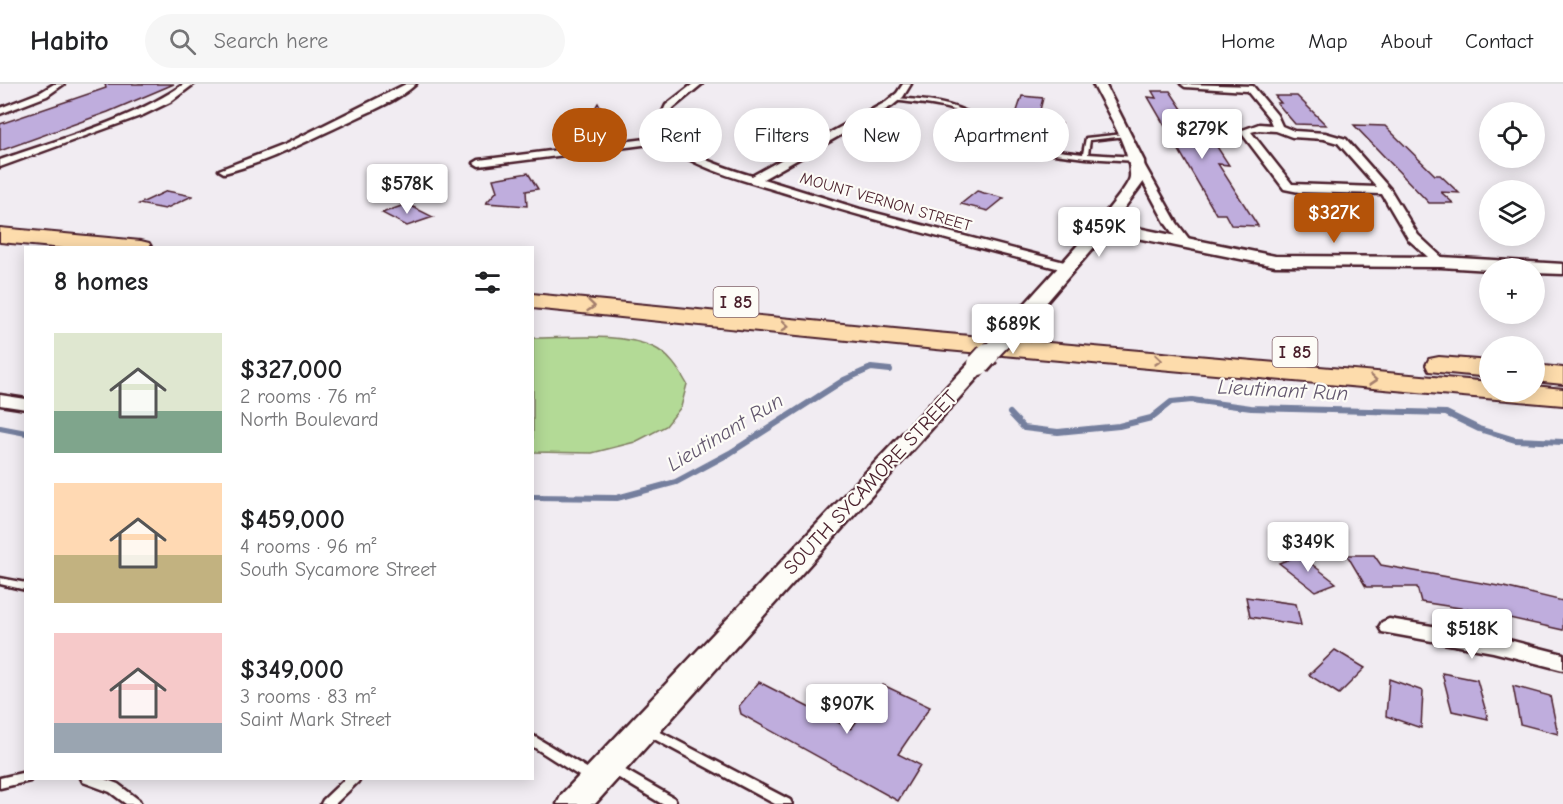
<!DOCTYPE html>
<html lang="en">
<head>
<meta charset="utf-8">
<style>
  :root { --surface:#fff; --page:#f6f6f6; --text:#202124; --muted:#757577; --line:#e0e0e0; --accent:#b45309 }
  body { margin:0; font-family:"Comic Neue",sans-serif; background:var(--page); color:var(--text); height:100vh; display:flex; flex-direction:column; font-size:22px; white-space:nowrap }
  * { box-sizing:border-box; margin:0 }
  p { font-size:20px; color:var(--muted) }
  .icon { flex:none; width:33px; height:33px; fill:none; stroke:currentColor; stroke-width:2; stroke-linecap:round; stroke-linejoin:round }
  .map { position:relative; flex:1; overflow:hidden }
  .sheet { position:absolute; left:24px; top:162px; width:510px; height:534px; display:flex; flex-direction:column; background:var(--surface); border-radius:0px; box-shadow:0 3px 15px #0003 }
  .sheet>* { flex:none }
  .guide { position:absolute; left:552px; top:24px; width:570px; height:54px; display:flex; gap:12px }
  .fabs { position:absolute; left:1479px; top:18px; display:grid; gap:12px }
  .fabs a { display:grid; place-items:center; width:66px; height:66px; border-radius:50%; background:var(--surface); box-shadow:0 3px 15px #0003; font-size:30px }
  .price { position:absolute; translate:-50% -51px; padding:0 14px; border-radius:6px; background:#fff; color:#222; font-size:20px; line-height:39px; filter:drop-shadow(0 2px 3px #0008) }
  .price::after { content:''; position:absolute; left:50%; top:36px; width:18px; height:14px; margin-left:-9px; background:inherit; clip-path:polygon(0 0,100% 0,50% 100%) }
  .price.selected { background:var(--accent); color:#fff }
  ul { padding:0; list-style:none }
  li { display:flex; align-items:center; gap:18px; height:150px; padding:0 30px }
  li span { display:grid; place-items:center; flex:none; width:168px; height:120px; border-radius:0px; color:#555 }
  li>.icon { margin-inline-start:auto }
  span .icon { width:72px; height:72px; fill:#fffc; stroke-width:1 }
  li b { font-size:26px }
  h2 { display:flex; justify-content:space-between; align-items:center; height:72px; padding:0 30px; font-size:26px }
  .tag { padding:0 21px; border-radius:27px; background:var(--surface); box-shadow:0 3px 15px #0003; font-size:21px; line-height:54px }
  .tag.selected { background:var(--accent); color:#fff }
  header { display:flex; align-items:center; gap:36px; box-sizing:border-box; height:84px; padding:0 30px; background:var(--surface); border-bottom:2px solid var(--line) }
  header strong { font-size:28px }
  nav { display:flex; gap:33px; margin-inline-start:auto; font-size:21px }
  .search { width:420px; height:54px; background:var(--page); display:flex; align-items:center; gap:15px; box-sizing:border-box; padding:0 21px; border-radius:33px; color:var(--muted); font-size:22px }
  .map>svg:first-child { display:block }
  .green { fill:#b3da96; stroke:#7e7c60; stroke-width:1.5 }
  .lines { fill:none; stroke-linecap:round; stroke-linejoin:round }
  .stream { stroke:#757f9e; stroke-width:6 }
  .building { fill:#bfaddd; stroke:#4a1f2b; stroke-width:1.5 }
  .lane-casing { stroke:#4a1f2b; stroke-width:5 }
  .street-casing { stroke:#4a1f2b; stroke-width:5 }
  .secondary-casing { stroke:#4a1f2b; stroke-width:5 }
  .highway-casing { stroke:#4a1f2b; stroke-width:4 }
  .lane { fill:#fdfcf7; fill-rule:evenodd }
  .street { fill:#fdfcf7; fill-rule:evenodd }
  .secondary { fill:#fdfcf7; fill-rule:evenodd }
  .highway { fill:#fddcac; fill-rule:evenodd }
  .secondary-bridge-far1-casing { stroke:#4a1f2b; stroke-width:21; stroke-linecap:butt }
  .secondary-bridge-casing { stroke:#4a1f2b; stroke-width:27; stroke-linecap:butt }
  .secondary-bridge-far1 { stroke:#fdfcf7; stroke-width:17 }
  .secondary-bridge { stroke:#fdfcf7; stroke-width:22 }
  .oneway { stroke:#a47e6c }
  .labels { text-anchor:middle; stroke-width:4.5; stroke-linejoin:round; paint-order:stroke }
  .far-street-label { font-size:16px; fill:#4a1f2b; stroke:#fdfcf7 }
  .shield { fill:#fdfcf7; stroke:#806168; stroke-width:1.5 }
  .shield-label { font-size:18px; font-weight:bold; fill:#4a1f2b }
  .street-label { font-size:20px; fill:#4a1f2b; stroke:#fdfcf7 }
  .water-label { font-size:21px; font-style:italic; fill:#63576e; stroke:#fdfcf7 }
</style>
</head>
<body>
<header>
<strong>Habito</strong>
<div class="search"><svg class="icon" aria-label="search" viewBox="0 0 24 24"><circle cx="10" cy="10" r="6"/><path d="M15 15l6 6"/></svg>Search here</div>
<nav><a>Home</a><a>Map</a><a>About</a><a>Contact</a></nav>
</header>
<div class="map">
<svg width="1563" height="720" viewBox="0 0 1563 720">
  <rect width="100%" height="100%" fill="#f1ecf2"/>
  <filter id="ink" filterUnits="userSpaceOnUse"><feTurbulence type="fractalNoise" baseFrequency=".0167" numOctaves="2"/><feDisplacementMap in="SourceGraphic" scale="12" xChannelSelector="R" yChannelSelector="G"/><feConvolveMatrix kernelMatrix="1 2 1 2 8 2 1 2 1" color-interpolation-filters="sRGB"/></filter>
  <g filter="url(#ink)">
    <path class="green" d="M533 254C568 254 620 248 653 263 669 270 679 286 687 300L681 323 666 342 635 358 592 369 533 368Z"/>
    <g class="lines">
      <path class="stream" d="M1010 329 1024 344 1058 348 1119 342 1151 334 1171 318 1192 316 1251 324 1446 329 1479 345 1515 356 1563 358
        M0 344 26 349
        M532 413 617 414 676 398 730 369 844 296 871 284 890 286"/>
    </g>
    <path class="building" d="M105 0H174L108 28 0 67V40L106 4Z
      M1152 7H1170L1200 52H1210L1229 81 1218 80 1258 142 1231 141 1225 130H1216L1148 13 1156 14Z
      M1022 12 1043 14 1037 38 1062 40 1061 65 1001 58 1005 35 1014 36Z
      M1275 12H1297L1326 41 1295 40 1277 19H1281Z
      M598 19 614 48 588 50 585 41Z
      M1354 41 1385 42 1435 91H1440L1459 109 1441 108 1453 119H1429Z
      M528 89 538 105 526 107 527 122 486 119 497 107 493 95Z
      M167 107 192 112 165 125 139 120Z
      M977 107 984 109 1004 114 988 127 961 120Z
      M1322 116H1344L1361 136 1338 135Z
      M407 120 433 133 407 142 382 129Z
      M1300 471 1336 499 1315 507 1279 479Z
      M1347 471H1374L1381 481 1504 503 1563 517V546L1473 526 1421 518 1417 503H1366Z
      M1246 513 1296 520 1301 541 1250 533Z
      M1335 566 1365 584 1339 610 1309 591Z
      M1442 589 1477 596 1488 635 1452 627Z
      M1389 595 1423 607 1421 644 1386 632Z
      M759 598 851 645 883 601 930 623 898 670 920 681 898 717 741 630 739 622Z
      M1513 602 1550 612 1558 650 1520 640Z"/>
    <g class="lines">
      <g class="lane-casing">
        <path id="lane" d="M895 14C924 16 951 18 977 33V35L962 54 965 56 1083 70 1086 54 1124 50 1126 51V52L1090 56 1088 70 1136 73 1139 75 1136 77 1085 74 962 58 957 54 972 34C947 20 921 20 893 16V15Z
          M0 494 26 499V506L0 500Z
          M647 641 790 716 792 720H775L643 649 641 646 643 643Z
          M532 651 595 689 597 693 595 697 591 698 587 697 532 662Z
          M613 679 674 714 676 718 675 720H662L609 688 607 684 609 680Z
          M26 688V694H31L30 697 0 704V694Z
          M81 694H102L118 700 139 716 141 720H126L110 708 83 698Z
          M346 694H360L358 698 335 720H321L323 716Z"/>
      </g>
      <g class="street-casing">
        <path id="street" d="M54 0H64L47 12 0 30V24L41 8Z
          M184 0H194L170 18 143 31 0 83V76C62 54 130 37 184 0Z
          M406 0H416C398 17 370 27 348 38 307 57 268 78 224 89L219 86 286 60Z
          M693 0H702L673 24 667 40C670 47 672 56 678 60 695 74 732 86 752 92L886 18 897 9 903 0H911L903 13 892 22 763 95 860 125 1072 180 1074 183 1072 186H1064C969 161 875 137 782 108 750 98 687 83 666 58L479 82 474 79 479 76 662 53 657 40 666 21Z
          M1181 0 1253 2 1277 31 1282 42 1294 47 1325 49 1346 55 1390 105 1418 151 1447 178 1445 181H1437L1409 156 1382 110 1299 108 1284 105 1240 47 1259 40 1272 41 1269 34 1247 7 1185 3ZM1259 46 1276 47 1292 53 1324 55 1338 59 1377 103 1292 100 1251 48Z
          M1137 74 1142 77 1177 139 1192 159 1190 162H1182L1166 140 1132 77Z
          M0 311 26 315V325L0 321Z
          M1389 535 1493 552 1563 570V586L1493 568 1382 548 1379 543 1382 538Z"/>
      </g>
      <g class="secondary-casing">
        <path id="secondary" d="M1093 0H1105L1144 77 1145 96 1113 139 1275 172 1441 173 1563 180V190L1534 189V184L1490 186 1441 183 1275 182 1107 148 1027 241H1013L1011 237 1013 233C1030 214 1129 108 1130 93 1132 67 1105 24 1093 0Z
          M979 274 986 276 989 280 986 284 595 720H557L562 710 972 276Z"/>
      </g>
      <g class="highway-casing">
        <path id="highway" d="M0 144 141 157 149 159 152 164H64L0 158Z
          M532 210 936 249 1490 298V308H1534V302L1563 305V321L936 265 532 224Z
          M1439 273 1490 277V293L1429 287 1426 281 1429 275Z
          M1534 281 1563 284V300L1534 297Z"/>
      </g>
      <use href="#lane" class="lane"/>
      <use href="#street" class="street"/>
      <use href="#secondary" class="secondary"/>
      <use href="#highway" class="highway"/>
      <g class="secondary-bridge-far1-casing">
        <path id="secondary-bridge-far1" d="M987 272 1020 237"/>
      </g>
      <g class="secondary-bridge-casing">
        <path id="secondary-bridge" d="M979 280 988 270"/>
      </g>
      <use href="#secondary-bridge-far1" class="secondary-bridge-far1"/>
      <use href="#secondary-bridge" class="secondary-bridge"/>
    </g>
    <defs><path id="oneway-chevron" d="M-2-3.5L2.5 0L-2 3.5" fill="none" stroke-width="1.6" stroke-linecap="round" stroke-linejoin="round" transform="scale(1.5)"/></defs>
    <g class="oneway">
      <use href="#oneway-chevron" transform="translate(591 222) rotate(6)"/>
      <use href="#oneway-chevron" transform="translate(785 242) rotate(6)"/>
      <use href="#oneway-chevron" transform="translate(1158 276) rotate(5)"/>
      <use href="#oneway-chevron" transform="translate(1373 296) rotate(5)"/>
    </g>
  </g>
  <g class="labels">
    <g class="far-street-label">
      <text transform="translate(886 117) rotate(16)" y="6">MOUNT VERNON STREET</text>
    </g>
    <g class="shield">
      <rect x="713.5" y="203" width="45" height="30" rx="4.5"/>
      <rect x="1272.5" y="253" width="45" height="30" rx="4.5"/>
    </g>
    <g class="shield-label">
      <text x="736" y="224">I 85</text>
      <text x="1295" y="274">I 85</text>
    </g>
    <g class="street-label">
      <text transform="translate(870 398) rotate(-47)" y="7">SOUTH SYCAMORE STREET</text>
    </g>
    <g class="water-label">
      <text transform="translate(1283 306) rotate(3)" y="7">Lieutinant Run</text>
      <text transform="translate(725 348) rotate(-31)" y="7">Lieutinant Run</text>
    </g>
  </g>
</svg>
<div class="fabs">
<a><svg class="icon" aria-label="locate" viewBox="0 0 24 24"><circle cx="12" cy="12" r="6"/><path d="M12 2v4M12 18v4M2 12h4M18 12h4"/></svg></a>
<a><svg class="icon" aria-label="layers" viewBox="0 0 24 24"><path d="M12 4l9 5-9 5-9-5zM3 14l9 5 9-5"/></svg></a>
<a>+</a>
<a>−</a>
</div>
<b class="price" style="left:1202px;top:76px">$279K</b>
<b class="price" style="left:407px;top:131px">$578K</b>
<b class="price selected" style="left:1334px;top:160px">$327K</b>
<b class="price" style="left:1099px;top:174px">$459K</b>
<b class="price" style="left:1013px;top:271px">$689K</b>
<b class="price" style="left:1308px;top:489px">$349K</b>
<b class="price" style="left:1472px;top:576px">$518K</b>
<b class="price" style="left:847px;top:651px">$907K</b>
<div class="guide">
<a class="tag selected">Buy</a>
<a class="tag">Rent</a>
<a class="tag">Filters</a>
<a class="tag">New</a>
<a class="tag">Apartment</a>
</div>
<section class="sheet">
<h2>8 homes<svg class="icon" aria-label="filters" viewBox="0 0 24 24"><path d="M4 7h16M4 17h16"/><circle cx="9" cy="7" r="2"/><circle cx="15" cy="17" r="2"/></svg></h2>
<ul>
<li><span style="background:linear-gradient(#dfe7d0 65%,#7fa58c 0)"><svg class="icon" aria-label="home" viewBox="0 0 24 24"><path d="M3 11l9-7 9 7M6 9v11h12V9"/></svg></span><div><b>$327,000</b><p>2 rooms · 76 m²</p><p>North Boulevard</p></div></li>
<li><span style="background:linear-gradient(#ffd9b3 60%,#c2b280 0)"><svg class="icon" aria-label="home" viewBox="0 0 24 24"><path d="M3 11l9-7 9 7M6 9v11h12V9"/></svg></span><div><b>$459,000</b><p>4 rooms · 96 m²</p><p>South Sycamore Street</p></div></li>
<li><span style="background:linear-gradient(#f6c9c9 75%,#9aa5b1 0)"><svg class="icon" aria-label="home" viewBox="0 0 24 24"><path d="M3 11l9-7 9 7M6 9v11h12V9"/></svg></span><div><b>$349,000</b><p>3 rooms · 83 m²</p><p>Saint Mark Street</p></div></li>
</ul>
</section>
</div>
</body>
</html>
